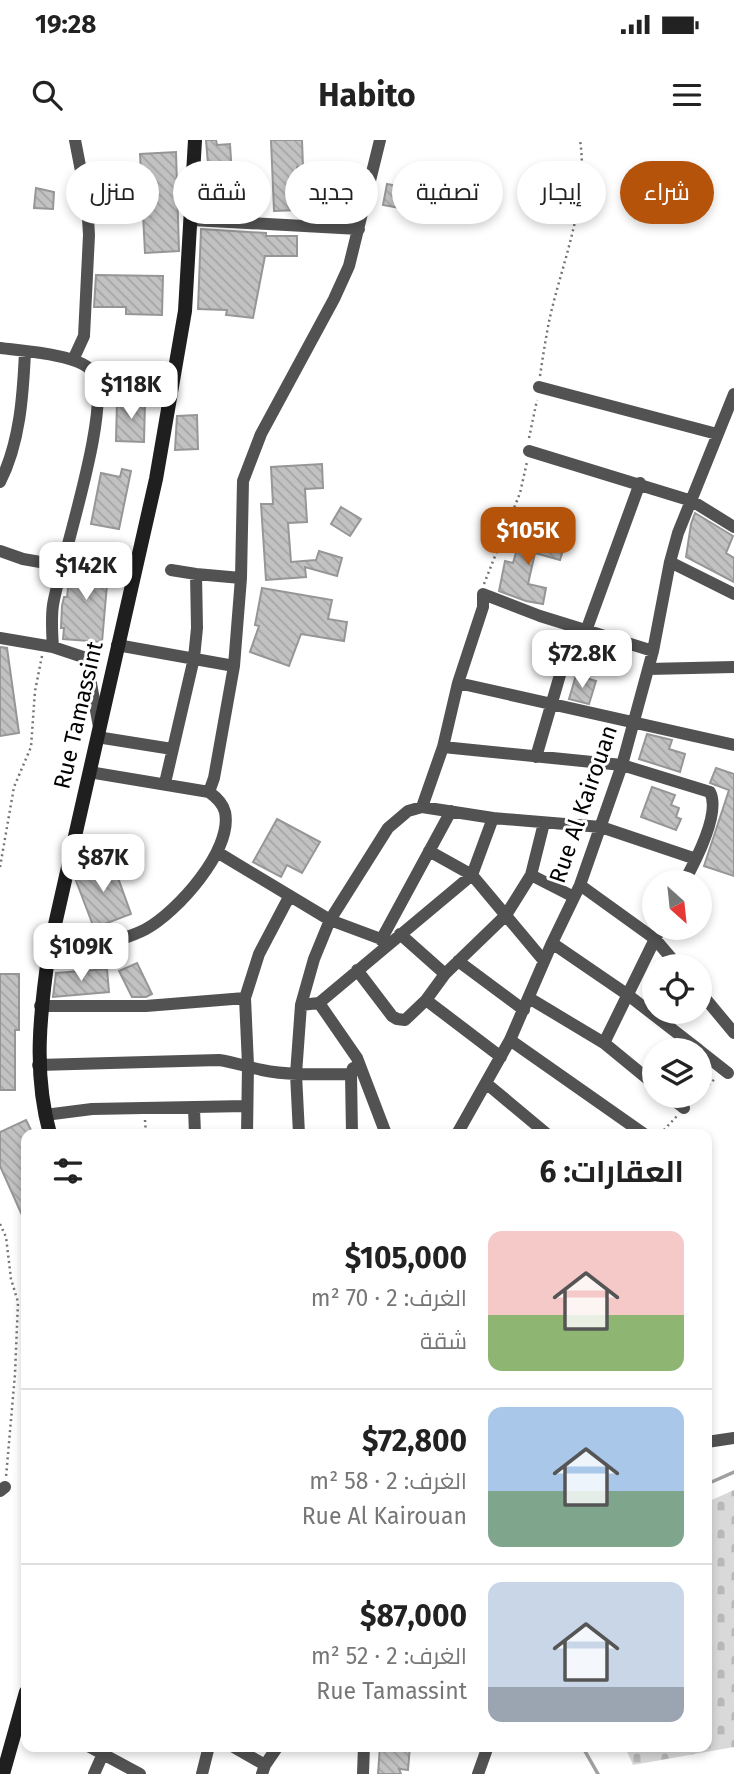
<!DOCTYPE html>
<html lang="ar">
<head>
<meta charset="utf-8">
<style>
  :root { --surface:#fff; --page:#f6f6f6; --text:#222; --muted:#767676; --line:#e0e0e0; --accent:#b45309 }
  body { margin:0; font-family:"Fira Sans",Cairo,sans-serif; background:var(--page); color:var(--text); direction:rtl; height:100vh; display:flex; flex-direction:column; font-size:26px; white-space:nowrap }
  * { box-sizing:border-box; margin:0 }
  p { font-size:23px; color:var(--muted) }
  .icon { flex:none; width:38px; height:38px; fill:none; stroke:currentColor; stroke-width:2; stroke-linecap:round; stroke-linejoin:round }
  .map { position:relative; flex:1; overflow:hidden; direction:ltr }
  .panel { position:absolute; left:21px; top:989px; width:691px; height:623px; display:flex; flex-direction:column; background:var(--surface); border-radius:14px; box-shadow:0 4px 10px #0003; direction:rtl }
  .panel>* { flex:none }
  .top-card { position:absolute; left:21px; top:21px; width:693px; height:63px; direction:rtl; display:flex; gap:14px }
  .needle { width:46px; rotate:153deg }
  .buttons { position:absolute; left:642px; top:730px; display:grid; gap:14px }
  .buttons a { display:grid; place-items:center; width:70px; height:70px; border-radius:50%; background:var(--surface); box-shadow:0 4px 10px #0003; font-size:35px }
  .price { position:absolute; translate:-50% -60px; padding:0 16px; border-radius:14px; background:#fff; color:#222; font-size:23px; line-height:46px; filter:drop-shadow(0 2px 4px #0008) }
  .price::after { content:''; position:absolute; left:50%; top:42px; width:21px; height:16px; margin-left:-10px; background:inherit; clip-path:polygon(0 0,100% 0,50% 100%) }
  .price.active { background:var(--accent); color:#fff }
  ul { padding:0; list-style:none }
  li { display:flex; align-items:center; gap:21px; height:175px; padding:0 28px }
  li+li { border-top:2px solid var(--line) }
  li span { display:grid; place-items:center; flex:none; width:196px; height:140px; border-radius:14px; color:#555 }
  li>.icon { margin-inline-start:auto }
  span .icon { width:84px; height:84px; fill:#fffc; stroke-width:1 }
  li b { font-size:30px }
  h2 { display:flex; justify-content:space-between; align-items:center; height:84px; padding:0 28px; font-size:30px }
  .tag { padding:0 24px; border-radius:32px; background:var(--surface); box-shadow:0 4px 10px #0003; font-size:24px; line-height:63px }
  .tag.active { background:var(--accent); color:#fff }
  .status { display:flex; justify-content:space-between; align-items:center; height:49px; padding:0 35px; background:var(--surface); direction:ltr }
  .status svg { height:19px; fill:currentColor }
  header { display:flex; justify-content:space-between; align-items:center; height:91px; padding:0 28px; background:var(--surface); font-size:32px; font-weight:700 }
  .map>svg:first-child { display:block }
  .cemetery { fill:url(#cemetery-stones) }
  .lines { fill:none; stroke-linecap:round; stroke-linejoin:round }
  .stream { stroke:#a0a0a0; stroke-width:3.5 }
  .building { fill:url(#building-back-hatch); stroke:#969696; stroke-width:2 }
  .path { stroke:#747474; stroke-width:2.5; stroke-dasharray:2 3.5; stroke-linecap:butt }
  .street { stroke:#525252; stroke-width:12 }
  .secondary { stroke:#1f1f1f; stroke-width:14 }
  .labels { text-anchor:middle; stroke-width:6; stroke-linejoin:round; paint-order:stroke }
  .street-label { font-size:23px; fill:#000; stroke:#fff }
</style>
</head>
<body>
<div class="status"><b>19:28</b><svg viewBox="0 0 49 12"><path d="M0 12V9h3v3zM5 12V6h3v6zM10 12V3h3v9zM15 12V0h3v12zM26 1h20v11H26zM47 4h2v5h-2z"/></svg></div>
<header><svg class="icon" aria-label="menu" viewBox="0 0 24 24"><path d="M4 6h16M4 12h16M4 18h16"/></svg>Habito<svg class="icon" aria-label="search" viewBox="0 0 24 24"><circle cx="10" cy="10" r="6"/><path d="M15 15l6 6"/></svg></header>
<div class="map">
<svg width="734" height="1634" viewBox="0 0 734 1634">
  <defs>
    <pattern id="cemetery-stones" width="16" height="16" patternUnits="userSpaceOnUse" patternTransform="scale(1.75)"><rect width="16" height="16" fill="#d9d9d9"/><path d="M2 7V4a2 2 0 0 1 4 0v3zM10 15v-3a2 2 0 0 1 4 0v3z" fill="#b8b8b8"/></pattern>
    <pattern id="building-back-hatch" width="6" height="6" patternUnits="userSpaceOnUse" patternTransform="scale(1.75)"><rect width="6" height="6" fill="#c2c2c2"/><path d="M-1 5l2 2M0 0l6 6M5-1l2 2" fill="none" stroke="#a5a5a5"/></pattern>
  </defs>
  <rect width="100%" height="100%" fill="#fff"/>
  <path class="cemetery" d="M734 1350V1607L633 1625 625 1607 707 1606V1362Z"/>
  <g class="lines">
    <path class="stream" d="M707 1344 734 1332
      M582 1606 598 1634"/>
  </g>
  <path class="building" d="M206 0H216L217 5 230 4 232 35 209 36Z
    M271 0H302L303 27H297L299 70 274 71Z
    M176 12 179 111 145 113 140 14Z
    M387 44 415 49 411 70 383 65Z
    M36 48 54 52 53 69 34 68Z
    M201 89 266 93V96H297V116H265L253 178 226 175 227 170 198 169Z
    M96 135 163 136 162 175 126 174V167H94Z
    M117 261 145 262 144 302 116 301Z
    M197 275 198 309 175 310 177 276Z
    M322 324 323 348 305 349 307 382 288 383 291 422 316 420 319 411 342 418 337 436 305 427 306 437 266 440 261 364H273L271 327Z
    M122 329 131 331 119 389 91 384 101 333 120 337Z
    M341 367 361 379 350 396 331 384Z
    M695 373 733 396 726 413 734 418V442L686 417 691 384Z
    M522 391 565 404 560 420 535 413 528 444 546 448 543 464 526 461 499 451 505 421 513 423Z
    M79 420 109 422 102 502 63 499 64 488H61L62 466 64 457H67L70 431 71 428 78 429Z
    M262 448 332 460 328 479 347 482 344 501 301 494 289 526 250 512 259 486 255 485Z
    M0 507 7 508 19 593 0 596Z
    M576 535 596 541 589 564 569 559Z
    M647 594 672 600 669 609 685 614 680 632 639 619Z
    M716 628 734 634V736L704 726 729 650 710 643Z
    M652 647 675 655 671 665 679 668 676 677 681 679 676 690 641 677Z
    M277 679 320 702 302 733 287 725 281 737 253 722Z
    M112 721 131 774 94 788 75 738 76 734Z
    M137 823 152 854 146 857H132L119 831Z
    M107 829 109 852 53 857 56 833Z
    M0 834H19V890H15V950H0Z
    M26 980 33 994H26V1084L0 1026V992Z
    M380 1606H410L408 1630 399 1629 401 1634H378Z"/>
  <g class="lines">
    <path class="path" d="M540 236C543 216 546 196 550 177 563 120 589 59 580 0
      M529 298 537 260
      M484 444 520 353 527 322
      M0 727 14 647 31 607 35 551 42 516
      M700 952 716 938
      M691 961 696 956
      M145 980 146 994
      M660 994 677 976
      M0 1084 6 1097 11 1139 18 1162 15 1234 6 1337"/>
    <path class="street" d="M192 80 359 89
      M0 208C22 211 78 214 92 231 116 258 59 425 53 465 51 479 52 493 53 507
      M73 220 84 196 89 95 87 62 75 0
      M539 247 717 294
      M529 311 692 361 734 387
      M0 342C20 303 23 255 25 212
      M0 411 23 419 63 426
      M670 422 734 454
      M171 430 196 434 241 438
      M586 491 640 343
      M0 498 53 507 83 517 88 527 99 587
      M117 505 234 526
      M648 529 734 527
      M458 543 734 605
      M97 597 172 609
      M443 607 622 625 710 652C721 673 695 722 684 742
      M536 617 574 487
      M165 643 194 518 197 488 196 434
      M209 652 214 638 234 526 241 438 243 341 261 294 334 159 349 126 380 0
      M422 667 443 607 458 543 483 467V454L540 476 653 511
      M429 711 472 735 544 821
      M217 712 330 780 389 802
      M531 735 574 757
      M580 745 655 799 661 788
      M400 794 445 834
      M381 800 451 671
      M552 803 628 855 699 910
      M48 820C75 811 122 802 146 789 177 772 233 710 225 672 223 663 216 657 209 652L89 632
      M458 821 524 870
      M357 830 392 876 397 879 405 880 426 860 445 834 506 775 531 735 544 683
      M700 852 734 893
      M529 858 604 903 654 944
      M426 860 501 917
      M319 863 357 918 386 994
      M301 865 319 863 472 735 493 678
      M40 866H146L245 858
      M510 900 644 994
      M604 903 655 799 678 826
      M700 911 728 933
      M38 925 219 920C234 922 247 927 262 930 291 936 322 934 351 934
      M487 944 547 994
      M669 956 684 968
      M194 968 195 994
      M45 975 92 969 246 966
      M247 994 248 925 245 858 259 814 289 757
      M299 994 296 934 301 865 314 819 330 780 388 688 408 671 422 667 493 678 601 687 696 719
      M352 994 351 934 353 928
      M457 994 510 900 552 803 580 745 622 625 653 511 670 422 678 393 734 254
      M707 1302 734 1298
      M0 1351 5 1347
      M88 1606 140 1634
      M232 1606 265 1625
      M94 1634 106 1607
      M202 1634 209 1606
      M262 1634 265 1625 278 1606
      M363 1634 364 1606
      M478 1634 488 1606"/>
    <path class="secondary" d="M50 994C33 933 40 873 49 811L156 339 185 171 195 0
      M3 1634 26 1552"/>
  </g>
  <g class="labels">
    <g class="street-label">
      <text transform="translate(78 575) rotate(-77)" y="8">Rue Tamassint</text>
      <text transform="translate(583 664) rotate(-71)" y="8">Rue Al Kairouan</text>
    </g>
  </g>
</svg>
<div class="buttons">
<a><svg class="needle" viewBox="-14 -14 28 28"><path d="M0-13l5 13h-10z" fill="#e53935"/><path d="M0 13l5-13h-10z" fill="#767676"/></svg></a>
<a><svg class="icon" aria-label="locate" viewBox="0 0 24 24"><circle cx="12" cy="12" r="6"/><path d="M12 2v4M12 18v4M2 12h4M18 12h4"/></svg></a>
<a><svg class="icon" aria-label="layers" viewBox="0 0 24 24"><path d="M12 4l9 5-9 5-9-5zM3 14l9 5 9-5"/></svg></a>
</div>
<b class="price" style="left:131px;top:281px">$118K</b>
<b class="price active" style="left:528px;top:427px">$105K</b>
<b class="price" style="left:86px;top:462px">$142K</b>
<b class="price" style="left:582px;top:550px">$72.8K</b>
<b class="price" style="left:103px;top:754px">$87K</b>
<b class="price" style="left:81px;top:843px">$109K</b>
<div class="top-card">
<a class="tag active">شراء</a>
<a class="tag">إيجار</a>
<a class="tag">تصفية</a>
<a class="tag">جديد</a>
<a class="tag">شقة</a>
<a class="tag">منزل</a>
</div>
<section class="panel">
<h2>العقارات: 6<svg class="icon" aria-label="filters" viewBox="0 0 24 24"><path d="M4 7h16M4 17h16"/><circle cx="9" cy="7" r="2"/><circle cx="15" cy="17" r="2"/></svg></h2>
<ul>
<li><span style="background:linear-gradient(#f6c9c9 60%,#8fb573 0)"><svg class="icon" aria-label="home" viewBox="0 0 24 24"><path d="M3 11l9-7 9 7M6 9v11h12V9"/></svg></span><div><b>$105,000</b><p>الغرف: 2 · 70 m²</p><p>شقة</p></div></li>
<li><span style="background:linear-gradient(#a9c7e8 60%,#7fa58c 0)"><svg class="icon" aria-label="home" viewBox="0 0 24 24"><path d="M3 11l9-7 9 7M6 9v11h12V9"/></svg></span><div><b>$72,800</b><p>الغرف: 2 · 58 m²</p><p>Rue Al Kairouan</p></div></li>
<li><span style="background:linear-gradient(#c9d6e8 75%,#9aa5b1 0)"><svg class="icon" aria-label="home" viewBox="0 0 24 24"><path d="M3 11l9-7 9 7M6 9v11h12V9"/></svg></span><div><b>$87,000</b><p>الغرف: 2 · 52 m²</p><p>Rue Tamassint</p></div></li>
</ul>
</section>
</div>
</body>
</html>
